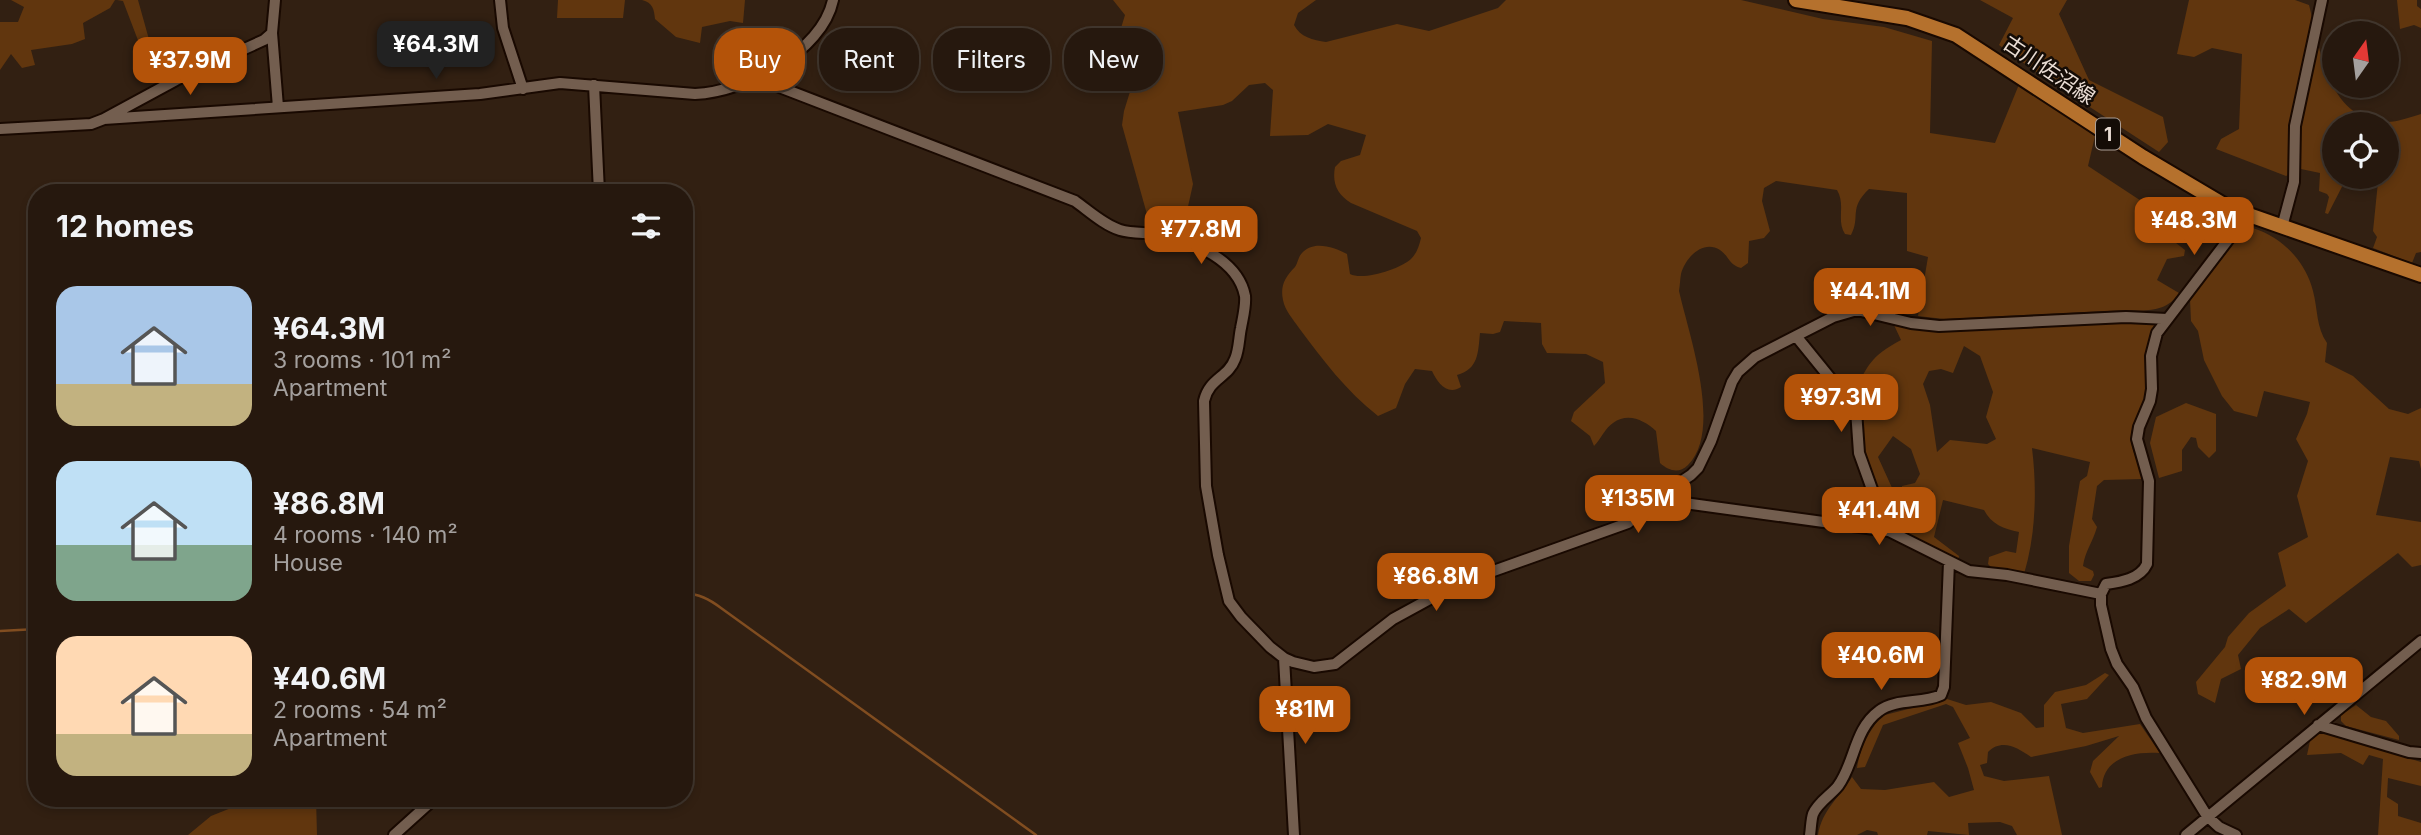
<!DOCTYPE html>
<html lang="en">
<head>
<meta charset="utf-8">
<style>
  :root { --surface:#26180e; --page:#32251c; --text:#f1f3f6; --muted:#a4a09e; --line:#42372e; --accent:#b45309 }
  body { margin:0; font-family:Inter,"Noto Sans JP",sans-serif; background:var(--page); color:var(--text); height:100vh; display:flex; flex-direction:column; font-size:26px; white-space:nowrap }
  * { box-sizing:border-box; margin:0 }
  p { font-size:23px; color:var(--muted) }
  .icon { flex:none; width:38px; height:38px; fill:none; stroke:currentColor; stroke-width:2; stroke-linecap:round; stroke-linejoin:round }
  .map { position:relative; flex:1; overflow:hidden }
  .details { position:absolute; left:28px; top:184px; width:665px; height:623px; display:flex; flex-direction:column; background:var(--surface); border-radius:28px; box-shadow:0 4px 10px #0003,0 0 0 2px var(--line) }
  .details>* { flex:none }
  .banner { position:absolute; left:714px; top:28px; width:665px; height:63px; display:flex; gap:14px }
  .needle { width:46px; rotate:14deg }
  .controls { position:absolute; left:2322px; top:21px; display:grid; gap:14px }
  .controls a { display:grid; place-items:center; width:77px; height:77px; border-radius:50%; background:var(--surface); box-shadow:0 4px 10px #0003,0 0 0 2px var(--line); font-size:35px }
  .price { position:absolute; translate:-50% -60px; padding:0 16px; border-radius:14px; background:var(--accent); color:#fff; font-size:23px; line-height:46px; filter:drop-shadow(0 2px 4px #0008) }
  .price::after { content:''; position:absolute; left:50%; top:42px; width:21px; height:16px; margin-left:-10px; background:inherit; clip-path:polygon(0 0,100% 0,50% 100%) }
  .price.active { background:#222; color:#fff }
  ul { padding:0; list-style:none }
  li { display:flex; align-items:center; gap:21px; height:175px; padding:0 28px }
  li span { display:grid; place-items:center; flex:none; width:196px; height:140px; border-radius:21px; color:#555 }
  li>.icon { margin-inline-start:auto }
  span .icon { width:84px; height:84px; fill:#fffc; stroke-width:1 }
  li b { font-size:30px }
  h2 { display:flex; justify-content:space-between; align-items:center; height:84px; padding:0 28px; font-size:30px }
  .pill { padding:0 24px; border-radius:28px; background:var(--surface); box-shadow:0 4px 10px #0003,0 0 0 2px var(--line); font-size:24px; line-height:63px }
  .pill.active { background:var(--accent); color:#fff }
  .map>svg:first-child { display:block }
  .green { fill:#61360e; fill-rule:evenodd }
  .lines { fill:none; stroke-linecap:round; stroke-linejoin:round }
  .stream { stroke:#814d20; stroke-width:2.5 }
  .minor-casing { stroke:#190901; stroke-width:14 }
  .major-casing { stroke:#190901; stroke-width:18 }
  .minor { stroke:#735e4f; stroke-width:10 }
  .major { stroke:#b5712d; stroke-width:14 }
  .labels { text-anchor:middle; stroke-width:5; stroke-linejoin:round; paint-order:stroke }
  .shield { fill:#140c06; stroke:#aa9e96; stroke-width:2 }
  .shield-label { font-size:19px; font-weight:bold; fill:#eaddd4 }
  .street-label { font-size:21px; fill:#eaddd4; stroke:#140c06 }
</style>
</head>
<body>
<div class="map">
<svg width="2421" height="835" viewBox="0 0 2421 835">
  <rect width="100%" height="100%" fill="#322012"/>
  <path class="green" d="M11 0H115L110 8 83 23 85 39 72 44 31 50 35 65 22 68 11 54 0 70V22H18L24 7Z
    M117 0H138L150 43 149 62 144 56 123 1Z
    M558 0H625L623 18H557Z
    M642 0H745L743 23 730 21 702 27 700 43 676 37 655 19C654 9 653 3 642 0Z
    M1113 0H1316L1298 13 1294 25C1300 37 1313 40 1326 42L1397 24 1429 31 1498 8 1506 0H1741L1823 19 1884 27 1932 41 1930 133 1995 143 2020 82 2095 136 2088 166 2161 214 2162 232 2185 250 2184 256 2167 259 2157 280 2179 293C2167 312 2147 311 2127 310L1944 319 1918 316 1928 257 1907 251V193L1869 189C1848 209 1861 216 1851 235L1845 234C1836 220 1846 205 1837 190L1776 181 1764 188 1762 201 1770 231 1764 238 1749 241 1748 263 1741 268C1729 265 1729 256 1720 250 1703 239 1685 258 1681 274 1680 279 1680 285 1679 291 1689 335 1723 430 1688 465 1679 474 1669 471 1660 463L1656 431C1644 420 1628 412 1613 423 1605 428 1601 439 1594 446L1590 436 1571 421 1574 412 1605 383 1603 362 1586 354 1547 353 1542 344 1541 323 1504 321 1500 332 1493 334 1480 333C1478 352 1479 369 1457 375L1461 387C1447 396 1437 382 1432 371L1415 369 1405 384 1396 408 1378 416C1346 391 1323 360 1299 328 1293 319 1285 311 1283 300 1280 286 1285 277 1295 267 1298 263 1298 257 1302 253 1313 240 1334 247 1347 254L1350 274C1363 281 1400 269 1411 259 1417 253 1419 246 1421 238L1417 231 1351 203C1337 194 1332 183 1335 167L1341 161 1360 155 1366 135 1328 124 1308 135 1270 136 1273 90 1265 83 1249 85 1232 101 1223 105 1178 112 1193 184 1183 229 1150 225 1122 125 1124 111 1133 82 1129 64 1118 38 1125 15Z
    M1980 0H2067L2059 14 2089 80 2163 117 2168 142 2159 152 2039 74 1999 45 2013 18Z
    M2189 0H2295L2309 5C2320 48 2327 118 2384 122 2396 123 2410 117 2421 114V252L2416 253 2412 263 2373 248 2377 237 2373 231 2378 182 2369 177H2387V124H2334V177H2347L2328 214 2325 213 2329 197 2327 194 2319 191 2320 173 2301 169 2286 176 2216 149 2221 139 2239 129 2242 54 2212 48 2194 57 2177 54Z
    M2397 0H2417V6L2421 9V28L2414 25 2400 29Z
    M2246 226C2279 234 2305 259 2313 291 2318 310 2316 327 2327 343L2325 362 2353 376 2389 409 2408 414 2421 408V469L2419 461 2390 457 2376 515 2421 522V565L2412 567 2398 553 2306 623 2289 609 2260 628 2238 655 2241 669 2221 679 2215 703 2198 694 2196 682 2225 647 2228 637 2249 613 2286 586 2278 553 2308 537 2297 496 2308 461 2296 439 2307 414 2310 402 2264 391 2257 417 2234 411 2222 396 2204 360 2198 331 2191 321 2190 299Z
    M2127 322 2156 323C2145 346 2150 365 2147 389 2144 407 2129 424 2131 442 2133 455 2141 466 2142 479L2104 480 2097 486 2092 519 2097 527C2093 542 2085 551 2083 566L2093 571 2094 575 2091 581H2079L2069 573V546L2080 481 2087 476 2090 462 2032 448C2037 489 2036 534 2024 574L1993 569 1988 564 1989 557 2006 551 2016 553 2019 532C2004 529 1991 524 1984 510L1943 500 1934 537 1959 556 1958 561 1907 533 1918 512 1929 511 1933 491 1929 489 1911 502 1900 501 1902 486 1915 483 1920 474 1911 449 1893 436 1878 457 1898 501 1887 521 1864 453 1861 410 1853 397C1867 365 1870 357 1901 340L1894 325 1941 331ZM1964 346 1980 356 1993 392 1986 417 1996 439 1987 444 1950 440 1937 452 1930 405 1923 384 1929 371 1941 369 1953 373Z
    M2186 403 2216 414V451L2209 458 2198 447 2196 438 2191 437 2182 450V471L2159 478 2150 443 2156 417Z
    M2105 673 2109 675 2087 699 2061 704 2066 728 2083 733 2140 724 2160 753C2135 751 2103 757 2102 787L2099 788 2090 772 2093 761 2119 736 2086 746 2031 757C2018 748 2002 738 1988 752L1987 763 1980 765 1984 776 2004 781 2049 776 2062 835H2017L2012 826 2000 822 1968 823 1969 835 1928 831 1927 835H1878L1877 832 1867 830 1857 835H1818C1822 810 1839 798 1852 777L1861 789 1885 790 1934 782 1949 797 1974 790 1968 768 1958 743 1970 738 1953 707 1946 704 1883 725 1865 767 1857 768C1860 747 1869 732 1881 716L1947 699 1966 705 1991 702 2021 713 2036 728 2044 727V705L2055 692 2086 685Z
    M2356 705 2371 717 2386 721 2399 736V740L2346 726 2341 721V715Z
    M2321 732 2421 762V786L2388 778 2387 797 2398 804V816L2421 823V835H2378L2383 759 2369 755 2363 765 2341 753 2307 755 2310 741Z
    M256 798H316L317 835H188L211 816Z"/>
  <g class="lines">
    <path class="stream" d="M684 593C699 594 709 599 721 608L1036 835
      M0 631 37 629"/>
    <g class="minor-casing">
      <path id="minor" d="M500 0 503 28 523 89
        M272 33 278 107
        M756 78 1075 201C1089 211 1104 225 1120 230 1133 234 1149 232 1163 235 1194 242 1238 260 1245 296 1246 306 1243 317 1241 328 1239 337 1239 350 1235 359 1228 378 1209 378 1204 401L1206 486 1218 555 1229 601 1241 617 1270 647 1284 658 1293 662 1314 667 1335 664 1393 619 1457 584 1628 523 1655 499 1691 475 1698 468 1711 441 1732 382 1738 372 1755 357 1833 317 1857 310 1911 323 1939 326 2126 317 2167 319
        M594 85 599 192
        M104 119 480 94 560 83 695 94C745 92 822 52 833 0
        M0 129 91 124 104 119 176 80 264 40 272 33 275 0
        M2282 227 2294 182 2295 126 2322 0
        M1796 336 1856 410 1859 453 1887 531
        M1655 499 1889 531 1969 571 2007 575 2101 594
        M1284 658 1294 835
        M2318 725 2409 752 2421 753
        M394 835 435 798
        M1810 835C1811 829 1811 820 1813 814 1818 802 1831 795 1838 786 1855 763 1854 729 1879 711 1896 698 1922 704 1941 695L1944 687 1949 562
        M2186 835 2421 641
        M2236 835 2219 827 2207 816 2146 718 2133 687 2117 664 2111 649 2101 605V594L2106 584C2121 582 2140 579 2147 564L2149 481 2137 439 2139 427 2150 401 2152 389 2151 356 2157 333 2247 215"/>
    </g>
    <g class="major-casing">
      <path id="major" d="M1796 0 1907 18 1956 35 2143 157 2229 208 2421 275"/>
    </g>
    <use href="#minor" class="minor"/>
    <use href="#major" class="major"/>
  </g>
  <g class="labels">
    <rect class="shield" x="2096" y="118.5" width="24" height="31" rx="5"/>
    <g class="shield-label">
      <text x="2108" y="141">1</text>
    </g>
    <g class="street-label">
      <text transform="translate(2049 70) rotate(34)" y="7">古川佐沼線</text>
    </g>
  </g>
</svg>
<div class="controls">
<a><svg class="needle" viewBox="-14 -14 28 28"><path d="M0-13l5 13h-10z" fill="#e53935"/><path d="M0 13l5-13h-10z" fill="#a4a09e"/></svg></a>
<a><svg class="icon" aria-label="locate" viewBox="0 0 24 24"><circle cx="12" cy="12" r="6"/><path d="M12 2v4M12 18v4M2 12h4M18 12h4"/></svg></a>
</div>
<b class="price active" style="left:436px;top:81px">¥64.3M</b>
<b class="price" style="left:190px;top:97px">¥37.9M</b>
<b class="price" style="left:2194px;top:257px">¥48.3M</b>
<b class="price" style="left:1201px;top:266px">¥77.8M</b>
<b class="price" style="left:1870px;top:328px">¥44.1M</b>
<b class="price" style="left:1841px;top:434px">¥97.3M</b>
<b class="price" style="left:1638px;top:535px">¥135M</b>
<b class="price" style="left:1879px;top:547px">¥41.4M</b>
<b class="price" style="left:1436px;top:613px">¥86.8M</b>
<b class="price" style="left:1881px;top:692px">¥40.6M</b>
<b class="price" style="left:2304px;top:717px">¥82.9M</b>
<b class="price" style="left:1305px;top:746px">¥81M</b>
<div class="banner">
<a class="pill active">Buy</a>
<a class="pill">Rent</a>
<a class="pill">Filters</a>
<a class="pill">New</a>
</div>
<section class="details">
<h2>12 homes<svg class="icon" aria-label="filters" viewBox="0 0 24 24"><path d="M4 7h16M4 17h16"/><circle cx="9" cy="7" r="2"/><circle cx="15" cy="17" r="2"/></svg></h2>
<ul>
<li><span style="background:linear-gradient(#a9c7e8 70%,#c2b280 0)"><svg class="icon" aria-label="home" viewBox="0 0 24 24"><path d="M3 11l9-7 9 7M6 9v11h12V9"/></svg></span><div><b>¥64.3M</b><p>3 rooms · 101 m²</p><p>Apartment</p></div></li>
<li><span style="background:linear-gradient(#bfe0f5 60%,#7fa58c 0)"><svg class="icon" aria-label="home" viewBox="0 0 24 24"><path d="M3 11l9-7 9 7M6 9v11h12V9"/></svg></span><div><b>¥86.8M</b><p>4 rooms · 140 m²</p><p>House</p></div></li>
<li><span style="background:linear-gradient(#ffd9b3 70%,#c2b280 0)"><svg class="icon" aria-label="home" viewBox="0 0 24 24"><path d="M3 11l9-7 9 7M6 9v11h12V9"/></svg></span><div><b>¥40.6M</b><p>2 rooms · 54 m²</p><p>Apartment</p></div></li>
</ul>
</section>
</div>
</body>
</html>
